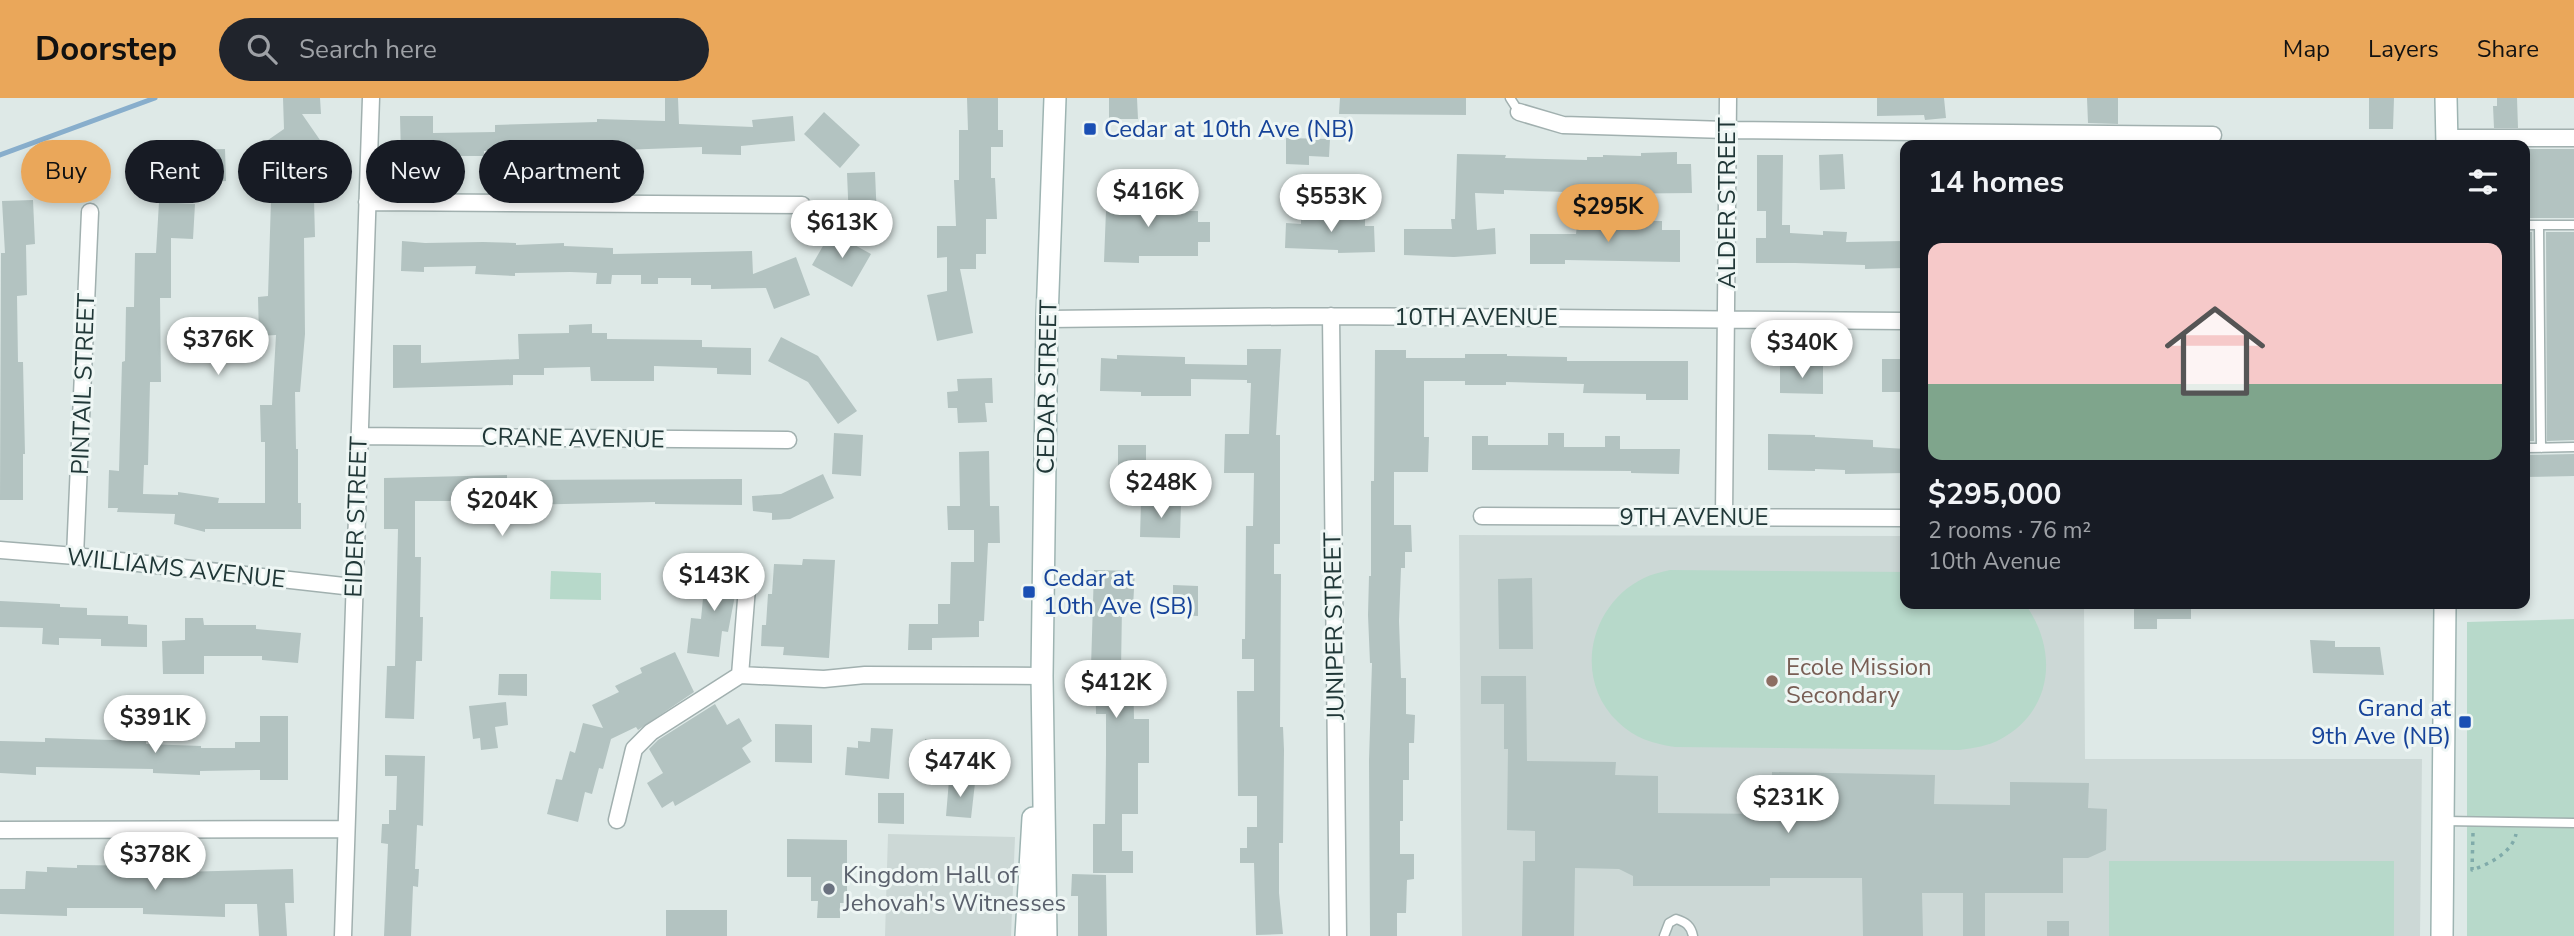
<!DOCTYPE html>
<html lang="en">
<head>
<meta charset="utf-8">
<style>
  :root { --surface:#171b24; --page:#20242c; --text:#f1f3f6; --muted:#9ea1a6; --accent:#eaa75a }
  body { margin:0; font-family:"Nunito Sans",sans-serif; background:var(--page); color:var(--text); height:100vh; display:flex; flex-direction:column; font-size:26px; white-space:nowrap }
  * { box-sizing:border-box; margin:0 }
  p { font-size:23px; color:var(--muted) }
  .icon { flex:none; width:38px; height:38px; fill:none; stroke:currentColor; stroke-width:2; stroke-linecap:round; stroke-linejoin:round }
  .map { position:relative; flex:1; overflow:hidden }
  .panel { position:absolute; left:1900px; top:42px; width:630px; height:469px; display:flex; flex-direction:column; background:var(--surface); border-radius:14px; box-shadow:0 4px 10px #0003 }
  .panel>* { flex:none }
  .hud { position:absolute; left:21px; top:42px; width:665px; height:63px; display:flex; gap:14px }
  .price { position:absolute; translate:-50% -60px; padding:0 16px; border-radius:24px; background:#fff; color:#222; font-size:23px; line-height:46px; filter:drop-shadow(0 2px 4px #0008) }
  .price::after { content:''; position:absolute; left:50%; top:42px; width:21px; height:16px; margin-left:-10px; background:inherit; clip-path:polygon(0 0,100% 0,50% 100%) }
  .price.selected { background:var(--accent); color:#111 }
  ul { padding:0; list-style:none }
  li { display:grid; align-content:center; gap:14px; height:371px; padding:0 28px }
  li span { display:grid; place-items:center; height:217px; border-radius:14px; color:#555 }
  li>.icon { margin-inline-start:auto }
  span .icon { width:126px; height:126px; fill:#fffc; stroke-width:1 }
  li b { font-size:30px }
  h2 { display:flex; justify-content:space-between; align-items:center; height:84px; padding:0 28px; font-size:30px }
  .chip { padding:0 24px; border-radius:32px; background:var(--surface); box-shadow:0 4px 10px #0003; font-size:24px; line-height:63px }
  .chip.selected { background:var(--accent); color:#111 }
  header { display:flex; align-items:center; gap:42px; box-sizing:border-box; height:98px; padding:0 35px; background:var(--accent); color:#111 }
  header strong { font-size:33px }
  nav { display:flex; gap:38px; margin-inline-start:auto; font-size:24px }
  .search { width:490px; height:63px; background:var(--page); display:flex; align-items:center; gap:18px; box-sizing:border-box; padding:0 24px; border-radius:38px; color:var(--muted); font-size:26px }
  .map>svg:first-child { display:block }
  .built { fill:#ccd8d6 }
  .green { fill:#b7d9ca }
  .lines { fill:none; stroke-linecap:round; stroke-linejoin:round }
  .stream { stroke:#88aecc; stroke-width:5 }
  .building { fill:#b3c3c1 }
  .lane-casing { stroke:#a1b0af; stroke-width:11 }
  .street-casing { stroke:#a1b0af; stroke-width:19 }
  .secondary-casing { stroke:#9eb4b2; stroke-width:24 }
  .path { stroke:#80abaa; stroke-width:3.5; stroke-dasharray:3.5 5; stroke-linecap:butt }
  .lane { stroke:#fff; stroke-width:8 }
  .street { stroke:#fff; stroke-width:16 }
  .secondary { stroke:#fff; stroke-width:21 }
  .transit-dot { fill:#1a4fb4; stroke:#eef6f4; stroke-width:2.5 }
  .education-dot { fill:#8d6e63; stroke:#eef6f4; stroke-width:2.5 }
  .worship-dot { fill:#6b7280; stroke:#eef6f4; stroke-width:2.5 }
  .labels { text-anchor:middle; stroke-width:6; stroke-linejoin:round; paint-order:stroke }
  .transit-label { font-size:24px; fill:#164399; stroke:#eef6f4; text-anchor:start }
  .street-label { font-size:24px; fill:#203737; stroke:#eef6f4 }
  .education-label { font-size:24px; fill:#785e54; stroke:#eef6f4; text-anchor:start }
  .worship-label { font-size:24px; fill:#5b616d; stroke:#eef6f4; text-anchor:start }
</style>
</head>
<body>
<header>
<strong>Doorstep</strong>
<div class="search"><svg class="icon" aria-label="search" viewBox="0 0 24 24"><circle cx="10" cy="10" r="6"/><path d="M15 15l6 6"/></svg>Search here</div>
<nav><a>Map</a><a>Layers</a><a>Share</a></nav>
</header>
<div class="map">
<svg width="2574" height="838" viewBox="0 0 2574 838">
  <rect width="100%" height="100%" fill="#dee9e7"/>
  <path class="built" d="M1459 437 1906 438V506H2084L2085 661H2422L2420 838H1462Z
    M888 736 1015 739 1011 838H885Z"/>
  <path class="green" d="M1670 472 1906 474V506H2025C2058 551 2054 612 2001 641 1988 648 1974 650 1959 652L1675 649C1654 646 1634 640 1618 624 1572 580 1590 506 1644 480 1652 476 1662 474 1670 472Z
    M551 473 601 475V502L550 501Z
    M2574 521V838H2467V524Z
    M2109 763H2394V838H2109Z"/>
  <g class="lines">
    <path class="stream" d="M0 57 155 0"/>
  </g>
  <path class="building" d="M283 0H320L321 16H302L320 42 269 78 252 53 284 31Z
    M665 0H678L679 26 753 29 752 22 793 18 795 43 741 48V57L702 56V49L541 55 484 53V58H401L400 18H433V35L495 34V27L597 24V21L665 23Z
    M967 0H998V32H1003V49H991V80H995L997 121H986V156H976V171H960L973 235 937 243 927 197 947 193V159L937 160V128H956L954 82H959V32H968Z
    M1109 0H1137L1138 21H1109Z
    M1340 0H1466V17L1339 16Z
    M1877 0H1944L1946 20 1925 22 1924 17 1877 18Z
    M2087 0H2118V26L2088 25Z
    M2369 0H2394L2393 31H2369Z
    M2497 0H2517L2518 30H2494L2493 8H2497Z
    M824 14 860 47 840 70 804 36Z
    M1286 40 1330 41 1329 59 1309 58V67L1286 66Z
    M225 51 226 83 189 85 188 52Z
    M2525 51H2574V120H2525Z
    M1677 54V66H1691L1692 95 1597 96 1598 92H1567V94L1504 92V96L1475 95 1477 132 1495 130 1496 156 1454 159 1404 157V131H1452L1451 121H1455L1457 56 1506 57 1505 60 1587 62V59H1603V57L1641 58V55Z
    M1843 56 1845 91 1820 92 1819 57Z
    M1757 57H1783L1782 127H1790V135L1823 137V133L1847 134 1846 144 1904 143V170L1865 171V167L1795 165H1756V140H1766V113H1757Z
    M875 74 877 122 849 123 847 75Z
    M1107 87 1142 88 1141 113H1198V124H1210V144H1198V158H1139V165L1104 164Z
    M314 101 315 139 304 140 305 236 300 294H295L296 351H298V405H301V431H205V434L174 426 175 416 117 414 118 410H108L109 372 119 373 122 264 125 263 126 209H134L135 155H156L159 104 195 106 193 141 171 140V200H160L161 284H150L148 367H144L143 396 178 397V394L219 400 218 405H265V344H261L260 307H272L276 237 259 238 258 199 268 198 271 102Z
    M33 102 35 146 26 147 27 197 17 198 18 264H23L25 356H23V402H0L1 155H5L2 103Z
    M1301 115 1328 116V120L1365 118V128H1374L1375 154 1338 155V152L1285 150 1286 125 1301 126Z
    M1597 123H1662V132H1680V164L1565 162V166H1530V136H1576L1577 127H1597Z
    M831 134 871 156 852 189 812 167Z
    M2525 134H2532L2534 343H2525Z
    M2546 134H2574V342L2547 343Z
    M402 143 425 145 483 144 516 145V147L564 145V148L613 150V156L752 153 753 176 796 159 810 197 774 211 766 190 711 191V187H691V180H658V186H641V177H612L611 186H596L597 175 570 174 515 175V178L475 176 476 168 424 169V174L401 173Z
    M592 226V235H607V241L702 242V249L751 250V277L717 276V270L654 268V283H591L590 269 544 270V277H513V287L393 290V247H421V265L519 261 518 236 569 235V227Z
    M781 239 818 258 857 313 838 326 808 284 768 263Z
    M1247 251H1281L1276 337H1280V446H1274V476H1281L1280 629H1283L1284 652 1283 745H1279V795L1283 836 1256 837 1254 765H1240V750H1247V729H1257V698H1238L1237 593H1254V561H1242V541H1245L1246 428H1253L1254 375H1224L1225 336H1249L1251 285H1247V282L1191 281V298H1141V294L1100 293 1101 260 1117 261V257L1185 259V266L1247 267Z
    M1375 252H1406V260H1465V256H1507V258L1567 259V263H1688V302H1646V296L1583 295 1584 286 1506 284V287H1465V283H1424V339H1429L1428 374H1394V427H1411L1412 454H1405V470H1401L1399 523 1401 580H1406V616L1415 617 1414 645H1409V682H1403V723H1400V756H1414V781L1407 782 1406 815H1397V838H1370L1369 662 1372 565H1370L1368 517 1369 478H1371V383H1374Z
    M1882 261H1906V294H1882Z
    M1780 268H1823V296L1780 295Z
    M992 280 993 305H985L987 324 958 325 957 310H948L947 294 958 293 957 281Z
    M834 335 863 337 861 378 832 376Z
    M1548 335H1564V349H1605V338H1620V351H1680L1679 376 1631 375V373L1472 372V338H1488V347H1548Z
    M1768 336 1815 337V339L1873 342V349L1906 351V375L1845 376V372L1815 371V373L1768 372Z
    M1118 347H1146V401H1118Z
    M989 353 990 408H999L1000 445H988L984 523H979V539L932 540V552H908L909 526H938V506H950L951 464H974V432H948L947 408H960L959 354Z
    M2574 356V378L2525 379V357Z
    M1175 374H1191V402H1175Z
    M823 376 834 400 790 421 772 422V415L753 413 752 398 781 396Z
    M507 377V382L742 381V407L655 406V404L519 407V403H415V459H421L420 519H423L422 563H416L414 621 385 620 387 568H395L398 431H384V380Z
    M1141 404 1181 405 1180 440 1140 439Z
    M803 461 835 462 829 560 783 557 784 549 761 548 762 527H766L768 496H772L774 466 802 467Z
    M714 467 740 471 728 534 722 533 719 559 687 555 691 520 701 521 704 490 711 491Z
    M1094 472 1135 473 1133 509 1122 508 1121 572H1133L1134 621H1149V665H1138V716H1122V753H1133V775H1093V726H1105L1106 657V616H1096L1095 569H1091Z
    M1532 480 1533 551H1499L1498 481Z
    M1173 487 1198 488V518L1173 517Z
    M0 503 60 506V509L87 510V517L128 518V526L147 527V549L101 548V541L59 540V547L42 546 43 530 0 529Z
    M2134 506H2191V521H2157V531H2134Z
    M185 520H203L204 527H256V531L301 535 298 565 262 562V558H204V576H163L162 543 185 542Z
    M2310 542 2335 543V549H2380L2384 577 2313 575Z
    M675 554 694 594 638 632 636 629 611 641 603 671 599 670 592 696 585 694 578 724 547 716 556 681 562 682 570 653 575 655 583 625 603 630 592 607 619 594 615 588 642 575 640 570Z
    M499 576H527V598L498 597Z
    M1481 578H1526L1527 663 1616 664 1615 677 1658 678V715L1771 716 1772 674 1935 677 1934 706 2010 707V684L2089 685 2088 710 2107 711 2106 752 2088 760H2063V795H1985V838H1963V795H1922L1923 838H1863L1862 780H1770V788H1633V778L1619 771 1575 770 1574 838H1522L1523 763H1535V733L1507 732 1508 651H1504V606H1481Z
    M506 604 508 627 495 629 498 650 481 652 480 640 473 641 469 608Z
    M715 606 727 627 739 620 752 643 742 650 751 664 675 708 673 703 662 710 647 685 663 675 649 651 658 642Z
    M260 618H288V682H260V672L200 673V677L153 675V671L36 669V677L0 675V643L45 644V640L146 643V646L201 648V650H235V644H260Z
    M775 626 812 627V665L775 664Z
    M871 630 893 631 889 681 845 677 847 649 858 650V643L870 644Z
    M925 641 963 642 962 665 924 664Z
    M385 657 425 658 423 728 417 727 415 771H419L418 789 413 788 411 838H384L388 746 381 745 382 726H389V712H396L397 678H385Z
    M949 682 975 685 971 720 946 718Z
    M878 695H904V726L878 725Z
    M787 741 847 742V805H840V820H817L818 803H811V779H787Z
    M160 765H179V774L293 771 294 805H285L287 838H259L257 806H225V819L143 816V810H67V818L0 816V791H25L26 773 47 774V769L77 770V767L160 768Z
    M1072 776 1106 777 1107 838H1078V798H1071Z
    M666 812H727V838H666Z
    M2047 823H2069V838H2047Z"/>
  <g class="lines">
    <g class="lane-casing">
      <path id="lane" d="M1510 0 1519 14
        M2525 127H2574
        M2539 127 2541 350
        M2525 350 2574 349
        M2444 723 2574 725
        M1664 838 1669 825 1676 821C1686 824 1691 828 1693 838"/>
    </g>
    <g class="street-casing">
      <path id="street" d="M1519 14 1563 27 1726 32 2213 37
        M2447 40H2574
        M367 104 802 107
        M1331 218 1338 838
        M1047 221 1331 218 1906 223
        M359 338 788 342
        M1482 418 1906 420
        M1724 419 1728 0
        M0 452 75 458 353 489
        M75 458 90 114
        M740 577 824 581 865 577 1042 578
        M617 722 634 651 651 634 740 577 748 477
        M0 732 345 731
        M343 838 371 0"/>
    </g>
    <g class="secondary-casing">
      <path id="secondary" d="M2446 0 2447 47
        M1026 838 1033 720
        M1046 838 1042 578 1047 221 1055 0
        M2442 838 2445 506"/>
    </g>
    <path class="path" d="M2473 735 2472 772C2489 766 2512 755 2516 736"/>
    <use href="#lane" class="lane"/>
    <use href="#street" class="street"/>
    <use href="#secondary" class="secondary"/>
  </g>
  <g class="transit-dot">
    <rect x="1083" y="24" width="14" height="14" rx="3.5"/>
    <rect x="1022" y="487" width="14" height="14" rx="3.5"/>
    <rect x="2458" y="617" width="14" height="14" rx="3.5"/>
  </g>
  <circle class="education-dot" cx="1772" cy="583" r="7"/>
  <circle class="worship-dot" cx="829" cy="791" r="7"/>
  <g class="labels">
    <g class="transit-label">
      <text x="1104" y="39">Cedar at 10th Ave (NB)</text>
      <text x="1043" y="488">Cedar at<tspan x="1043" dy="28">10th Ave (SB)</tspan></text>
      <text x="2451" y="618" text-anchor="end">Grand at<tspan x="2451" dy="28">9th Ave (NB)</tspan></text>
    </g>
    <g class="street-label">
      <text transform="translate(1727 105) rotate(-90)" y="8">ALDER STREET</text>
      <text x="1476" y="227">10TH AVENUE</text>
      <text transform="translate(83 286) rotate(-88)" y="8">PINTAIL STREET</text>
      <text transform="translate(1047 289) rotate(-89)" y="8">CEDAR STREET</text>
      <text transform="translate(573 340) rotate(1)" y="8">CRANE AVENUE</text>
      <text transform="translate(356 419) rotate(-88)" y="8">EIDER STREET</text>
      <text x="1694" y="427">9TH AVENUE</text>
      <text transform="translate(176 470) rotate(6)" y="8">WILLIAMS AVENUE</text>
      <text transform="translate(1334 528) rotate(-91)" y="8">JUNIPER STREET</text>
    </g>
    <g class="education-label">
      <text x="1786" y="577">Ecole Mission<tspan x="1786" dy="28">Secondary</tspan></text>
    </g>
    <g class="worship-label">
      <text x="843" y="785">Kingdom Hall of<tspan x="843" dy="28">Jehovah's Witnesses</tspan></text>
    </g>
  </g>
</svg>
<b class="price" style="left:1148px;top:131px">$416K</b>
<b class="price" style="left:1331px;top:136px">$553K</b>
<b class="price selected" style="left:1608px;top:146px">$295K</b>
<b class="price" style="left:842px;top:162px">$613K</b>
<b class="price" style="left:218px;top:279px">$376K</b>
<b class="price" style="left:1802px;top:282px">$340K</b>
<b class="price" style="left:1161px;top:422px">$248K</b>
<b class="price" style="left:502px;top:440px">$204K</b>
<b class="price" style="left:714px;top:515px">$143K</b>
<b class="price" style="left:1116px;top:622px">$412K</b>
<b class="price" style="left:155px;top:657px">$391K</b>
<b class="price" style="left:960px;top:701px">$474K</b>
<b class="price" style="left:1788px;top:737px">$231K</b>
<b class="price" style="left:155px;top:794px">$378K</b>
<div class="hud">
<a class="chip selected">Buy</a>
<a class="chip">Rent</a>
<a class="chip">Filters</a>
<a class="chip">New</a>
<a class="chip">Apartment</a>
</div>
<section class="panel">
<h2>14 homes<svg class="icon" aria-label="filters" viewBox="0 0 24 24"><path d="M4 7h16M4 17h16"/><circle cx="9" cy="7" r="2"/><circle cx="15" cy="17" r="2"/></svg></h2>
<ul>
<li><span style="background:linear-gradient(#f6c9c9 65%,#7fa58c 0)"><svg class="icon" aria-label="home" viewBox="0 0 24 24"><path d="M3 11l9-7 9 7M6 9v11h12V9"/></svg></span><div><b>$295,000</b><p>2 rooms · 76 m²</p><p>10th Avenue</p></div></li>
</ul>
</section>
</div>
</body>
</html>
